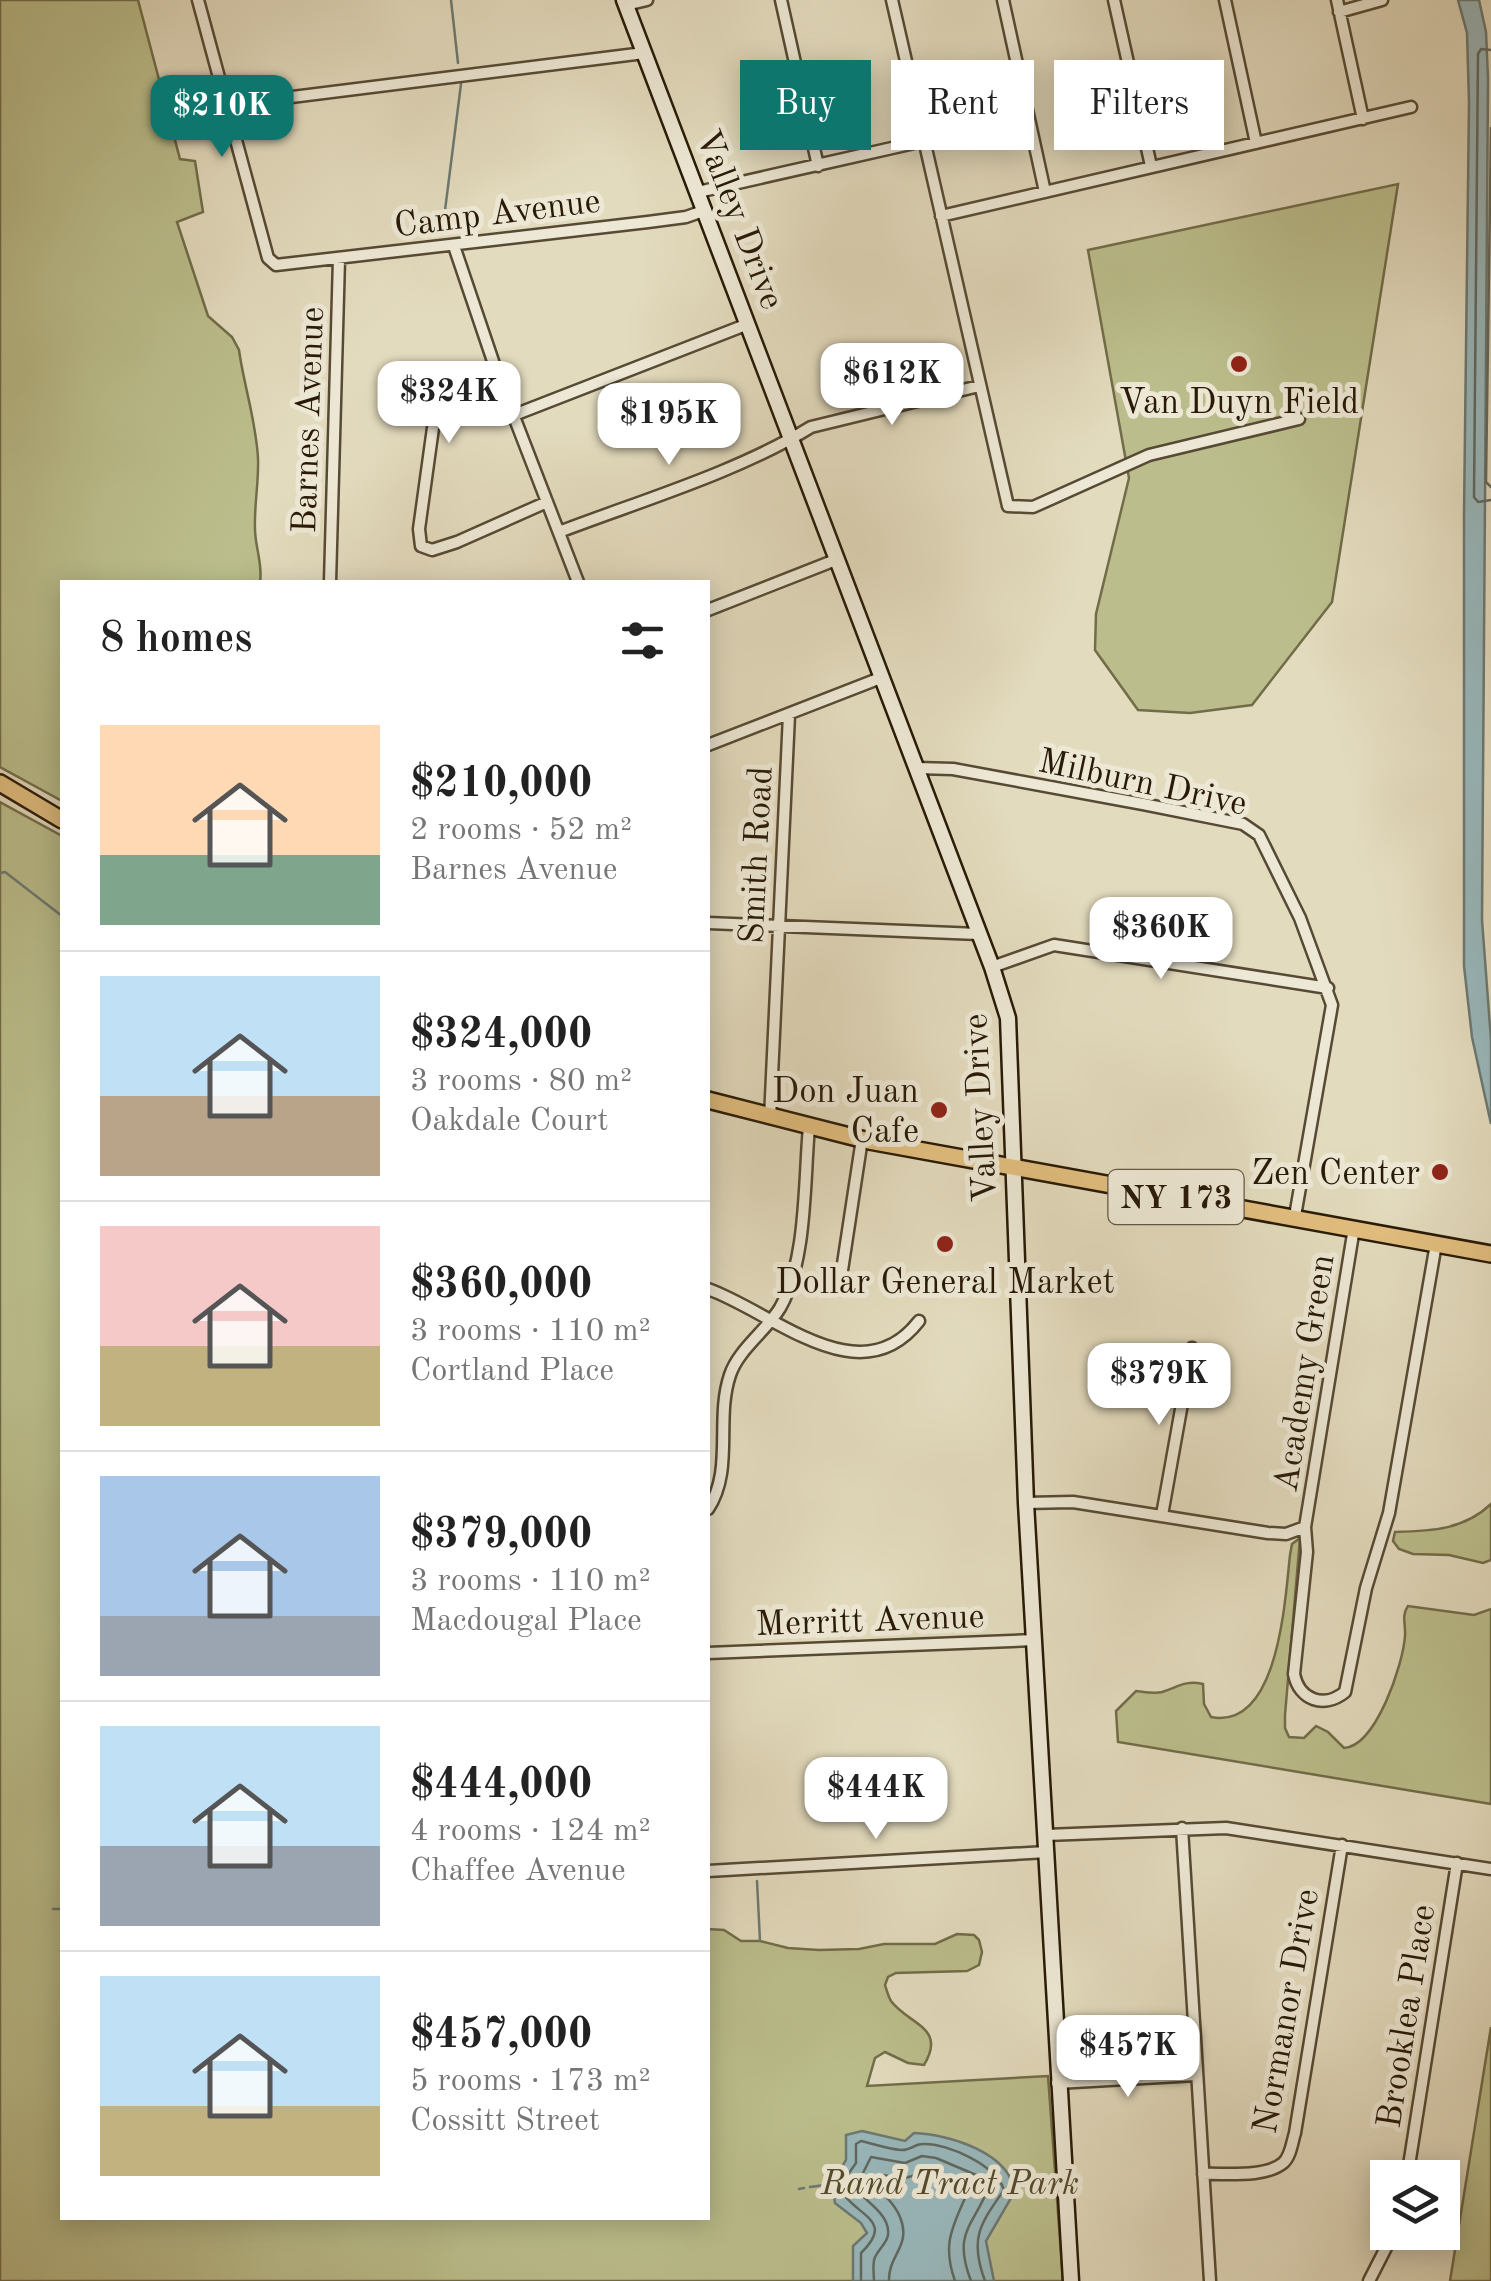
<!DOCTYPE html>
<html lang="en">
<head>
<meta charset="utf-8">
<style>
  :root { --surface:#fff; --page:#f6f6f6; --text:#222; --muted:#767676; --line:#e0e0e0; --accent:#0f766e }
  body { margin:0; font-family:"Old Standard TT",serif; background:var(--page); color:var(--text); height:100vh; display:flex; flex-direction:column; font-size:38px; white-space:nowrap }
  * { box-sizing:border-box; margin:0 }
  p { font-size:32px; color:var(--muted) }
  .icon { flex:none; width:55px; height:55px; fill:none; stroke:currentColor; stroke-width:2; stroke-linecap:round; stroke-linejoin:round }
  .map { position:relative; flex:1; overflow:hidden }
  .details { position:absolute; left:60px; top:580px; width:650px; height:1640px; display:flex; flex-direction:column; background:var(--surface); border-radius:0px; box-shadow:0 5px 25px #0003 }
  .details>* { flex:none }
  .hud { position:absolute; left:740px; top:60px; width:600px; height:90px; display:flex; gap:20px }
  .tools { position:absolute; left:1370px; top:2160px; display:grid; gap:20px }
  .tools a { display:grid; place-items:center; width:90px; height:90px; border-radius:0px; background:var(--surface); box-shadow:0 5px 25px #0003; font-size:50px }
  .price { position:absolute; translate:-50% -85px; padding:0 22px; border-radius:20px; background:#fff; color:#222; font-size:32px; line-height:65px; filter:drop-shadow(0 2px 5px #0008) }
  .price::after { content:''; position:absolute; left:50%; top:60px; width:30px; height:22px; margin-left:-15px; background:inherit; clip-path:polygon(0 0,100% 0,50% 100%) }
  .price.current { background:var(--accent); color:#fff }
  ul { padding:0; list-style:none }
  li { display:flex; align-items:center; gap:30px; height:250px; padding:0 40px }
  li+li { border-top:2px solid var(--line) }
  li span { display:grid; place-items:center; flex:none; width:280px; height:200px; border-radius:0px; color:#555 }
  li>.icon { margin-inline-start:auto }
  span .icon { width:120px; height:120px; fill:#fffc; stroke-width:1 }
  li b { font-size:42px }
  h2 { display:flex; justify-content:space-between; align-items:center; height:120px; padding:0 40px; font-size:42px }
  .chip { padding:0 35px; border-radius:0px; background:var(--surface); box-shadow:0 5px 25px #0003; font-size:35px; line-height:90px }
  .chip.current { background:var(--accent); color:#fff }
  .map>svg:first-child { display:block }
  .green { fill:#bbbe8c; stroke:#726c49; stroke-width:2.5 }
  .water { fill:#99b8bc; stroke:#6c7973; stroke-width:2.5 }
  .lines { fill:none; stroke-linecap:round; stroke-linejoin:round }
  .shore { stroke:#606961; stroke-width:2.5 }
  .stream { stroke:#6c7973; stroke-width:2.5 }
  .street-casing { stroke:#574a34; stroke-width:15 }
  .secondary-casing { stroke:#281a06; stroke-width:19 }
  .primary-casing { stroke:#281a06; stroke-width:20 }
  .street { stroke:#ede8d5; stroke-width:10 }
  .secondary { stroke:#ede8d5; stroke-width:14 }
  .primary { stroke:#e2be7f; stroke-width:15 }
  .poi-dot { fill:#8f2418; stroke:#ede8d5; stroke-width:4 }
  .labels { text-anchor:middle; stroke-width:10; stroke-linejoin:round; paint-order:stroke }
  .shield { fill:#ede8d5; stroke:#635844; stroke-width:2.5 }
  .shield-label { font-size:32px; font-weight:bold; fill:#281a06 }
  .street-label { font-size:35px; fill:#281a06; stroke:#ede8d5 }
  .poi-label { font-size:35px; fill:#281a06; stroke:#ede8d5 }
  .park-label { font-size:35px; font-style:italic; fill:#544b2e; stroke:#ede8d5 }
</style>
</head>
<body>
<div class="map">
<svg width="1491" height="2281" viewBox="0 0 1491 2281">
  <rect width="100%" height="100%" fill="#e3dbbe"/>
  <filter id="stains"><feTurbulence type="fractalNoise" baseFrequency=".002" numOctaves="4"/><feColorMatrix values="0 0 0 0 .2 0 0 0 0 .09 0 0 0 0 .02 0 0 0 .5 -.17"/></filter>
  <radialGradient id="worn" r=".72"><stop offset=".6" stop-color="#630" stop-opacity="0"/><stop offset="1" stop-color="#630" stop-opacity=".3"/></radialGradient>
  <path class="green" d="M0 0H138L180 159 195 161 203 212 177 222 208 316 232 337 239 350C244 386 256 421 258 458 259 482 254 505 255 529 255 547 263 564 260 582H62V801L0 767Z
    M1398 184 1332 602 1252 705 1190 713 1138 710 1095 650 1096 614 1129 478 1088 250Z
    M0 802 62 836V2218H708V1929L724 1930 741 1941H760L788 1948 819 1950 859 1949 884 1944H935L957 1934 974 1935 979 1940 982 1952 979 1965 967 1971 896 1973 888 1977 885 1985C887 1991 888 1996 891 2001 909 2025 947 2027 924 2065L908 2063 885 2052 875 2058 867 2086 1048 2076 1063 2281H0Z
    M1491 1504V1560L1483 1563 1449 1555 1413 1554 1399 1549 1393 1541 1395 1532C1431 1531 1464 1530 1491 1504Z
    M1300 1538 1285 1715V1728L1289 1737 1304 1738 1316 1726 1328 1732 1344 1748C1376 1746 1403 1665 1405 1636 1406 1624 1401 1616 1408 1606L1474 1615 1491 1609V1804L1118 1742 1116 1711 1136 1691C1144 1692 1154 1694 1162 1692 1178 1687 1185 1680 1203 1684L1204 1704 1211 1717C1279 1730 1285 1599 1290 1555L1292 1544Z
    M1491 2027V2281H1450Z"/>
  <path class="water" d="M1458 0H1479L1486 32 1488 78 1482 920 1491 1040V1124L1472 1037 1464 966V515L1469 102 1467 33Z
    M862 2131 905 2141 914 2133C948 2134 1012 2153 1014 2193L986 2241 994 2281H853V2246L867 2233 861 2223 835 2203 832 2184 846 2160V2135Z"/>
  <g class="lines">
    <path class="shore" d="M1491 50 1481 49 1478 54 1474 497 1478 502 1491 500
      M1491 128 1486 482 1491 487
      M861 2281V2253C895 2220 858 2217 842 2192V2183L856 2163V2144L861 2141C874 2144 888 2149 901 2150 910 2151 914 2144 923 2144 948 2143 997 2166 1004 2190 980 2224 969 2239 985 2281
      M874 2281C874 2274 872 2264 875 2257 882 2244 893 2239 886 2222 879 2206 862 2200 856 2187L871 2157 905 2163 922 2156 936 2158 981 2177 989 2186C974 2227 952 2231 971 2281
      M889 2281C888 2255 912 2246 900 2217 895 2203 882 2195 876 2183L882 2175 905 2178 927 2172 968 2191C954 2225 941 2242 955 2281"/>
    <path class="stream" d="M451 0 458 63
      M442 234 461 84
      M0 873 5 872 62 916
      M757 1881 760 1941
      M53 1909H62
      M810 2187 832 2184
      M799 2189 804 2188"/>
    <g class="street-casing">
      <path id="street" d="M198 0 268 258 276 265 648 222 686 217 706 210
        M781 0 818 166
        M892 0 1008 506 1033 507 1149 455 1299 419
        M1003 0 1045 192
        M1114 0 1151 166
        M1225 0 1256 143
        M1337 0 1363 119
        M626 5 647 0
        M1339 12 1382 0
        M228 105 644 53
        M698 192 923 141
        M941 216 1411 107
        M454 246 496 370 578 582
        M496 370 443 390 437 399 419 529 421 546 432 550 457 542 547 502
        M514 415 748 324
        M559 532C640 501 738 472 811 427L979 386
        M330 582 339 259
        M708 610 838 559
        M708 745 883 677
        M917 768 953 769 1143 804 1243 824 1259 835 1300 918 1332 1005 1295 1216
        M708 923 978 934
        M992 967 1054 945 1328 988
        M770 1118 789 715
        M1354 1228 1305 1527 1307 1552 1294 1674C1299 1700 1324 1709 1345 1692L1366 1588 1389 1513 1436 1244
        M708 1289C773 1312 860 1397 919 1321
        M839 1290 862 1139
        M1026 1503 1073 1502 1268 1533 1286 1534 1305 1527
        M708 1509C734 1470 715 1419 730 1375 738 1350 766 1331 780 1308 807 1261 804 1181 809 1127
        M1162 1515 1192 1348
        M708 1653 1035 1640
        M1182 1828 1210 2281
        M1046 1835 1226 1828 1491 1869
        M708 1871 1047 1852
        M1057 2083 1196 2075
        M1203 2174C1225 2173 1265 2178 1283 2163 1291 2156 1292 2142 1295 2133L1342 1845
        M1407 2178 1457 1863
        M1369 2281 1394 2232"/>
    </g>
    <g class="secondary-casing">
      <path id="secondary" d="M624 0 992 967 1008 1018 1026 1503 1071 2281"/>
    </g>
    <g class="primary-casing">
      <path id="primary" d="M0 783 62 820
        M708 1100 869 1141 1491 1254"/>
    </g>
    <use href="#street" class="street"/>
    <use href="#secondary" class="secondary"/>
    <use href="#primary" class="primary"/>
  </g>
  <g class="poi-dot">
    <circle cx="1239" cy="364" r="10"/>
    <circle cx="939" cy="1110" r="10"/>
    <circle cx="1440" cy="1172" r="10"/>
    <circle cx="945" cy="1244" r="10"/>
  </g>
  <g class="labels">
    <rect class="shield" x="1108.5" y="1170" width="135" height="54" rx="8"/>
    <g class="shield-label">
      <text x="1176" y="1208">NY 173</text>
    </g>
    <g class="street-label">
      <text transform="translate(497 212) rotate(-7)" y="12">Camp Avenue</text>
      <text transform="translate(741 219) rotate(69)" y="12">Valley Drive</text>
      <text transform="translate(307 420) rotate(-88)" y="12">Barnes Avenue</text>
      <text transform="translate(1143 781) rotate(12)" y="12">Milburn Drive</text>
      <text transform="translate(755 855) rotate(-87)" y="12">Smith Road</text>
      <text transform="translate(979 1108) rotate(-93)" y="12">Valley Drive</text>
      <text transform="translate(1303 1373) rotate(-81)" y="12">Academy Green</text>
      <text transform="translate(870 1619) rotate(-2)" y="12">Merritt Avenue</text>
      <text transform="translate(1285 2011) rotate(-80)" y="12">Normanor Drive</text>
      <text transform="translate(1405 2016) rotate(-81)" y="12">Brooklea Place</text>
    </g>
    <g class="poi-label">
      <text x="1239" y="413">Van Duyn Field</text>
      <text x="919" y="1102" text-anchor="end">Don Juan<tspan x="919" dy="40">Cafe</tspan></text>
      <text x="1420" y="1184" text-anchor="end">Zen Center</text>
      <text x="945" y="1293">Dollar General Market</text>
    </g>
    <g class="park-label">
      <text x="950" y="2194">Rand Tract Park</text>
    </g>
  </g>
  <rect width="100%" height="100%" filter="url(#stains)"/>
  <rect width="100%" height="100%" fill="url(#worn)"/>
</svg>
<div class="tools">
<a><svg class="icon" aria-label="layers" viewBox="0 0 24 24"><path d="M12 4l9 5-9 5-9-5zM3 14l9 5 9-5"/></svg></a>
</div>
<b class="price current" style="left:222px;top:160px">$210K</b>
<b class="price" style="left:892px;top:428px">$612K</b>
<b class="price" style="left:449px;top:446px">$324K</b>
<b class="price" style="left:669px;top:468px">$195K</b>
<b class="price" style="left:1161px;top:982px">$360K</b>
<b class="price" style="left:1159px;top:1428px">$379K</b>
<b class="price" style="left:876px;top:1842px">$444K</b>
<b class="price" style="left:1128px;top:2100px">$457K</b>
<div class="hud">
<a class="chip current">Buy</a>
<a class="chip">Rent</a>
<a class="chip">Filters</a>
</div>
<section class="details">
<h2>8 homes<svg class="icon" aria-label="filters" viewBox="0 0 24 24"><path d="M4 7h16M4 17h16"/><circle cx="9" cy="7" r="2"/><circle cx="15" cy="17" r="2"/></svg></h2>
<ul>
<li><span style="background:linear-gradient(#ffd9b3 65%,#7fa58c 0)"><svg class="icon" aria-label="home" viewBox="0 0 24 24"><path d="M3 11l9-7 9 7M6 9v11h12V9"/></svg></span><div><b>$210,000</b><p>2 rooms · 52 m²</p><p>Barnes Avenue</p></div></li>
<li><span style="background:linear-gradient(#bfe0f5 60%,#b9a48a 0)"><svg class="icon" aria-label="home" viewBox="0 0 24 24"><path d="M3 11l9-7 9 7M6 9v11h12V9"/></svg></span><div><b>$324,000</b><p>3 rooms · 80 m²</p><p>Oakdale Court</p></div></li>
<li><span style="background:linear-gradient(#f6c9c9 60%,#c2b280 0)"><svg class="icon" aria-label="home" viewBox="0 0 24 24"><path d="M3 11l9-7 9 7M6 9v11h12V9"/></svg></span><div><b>$360,000</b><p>3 rooms · 110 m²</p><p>Cortland Place</p></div></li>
<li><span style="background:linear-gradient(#a9c7e8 70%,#9aa5b1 0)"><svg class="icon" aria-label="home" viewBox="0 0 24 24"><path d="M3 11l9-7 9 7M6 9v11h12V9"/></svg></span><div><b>$379,000</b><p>3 rooms · 110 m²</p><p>Macdougal Place</p></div></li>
<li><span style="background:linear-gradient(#bfe0f5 60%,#9aa5b1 0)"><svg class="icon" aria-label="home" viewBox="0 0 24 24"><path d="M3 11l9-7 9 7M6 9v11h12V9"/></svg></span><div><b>$444,000</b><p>4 rooms · 124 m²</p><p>Chaffee Avenue</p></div></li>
<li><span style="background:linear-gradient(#bfe0f5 65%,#c2b280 0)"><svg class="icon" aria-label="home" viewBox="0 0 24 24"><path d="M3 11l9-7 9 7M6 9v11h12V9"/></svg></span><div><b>$457,000</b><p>5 rooms · 173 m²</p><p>Cossitt Street</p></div></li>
</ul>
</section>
</div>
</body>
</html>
